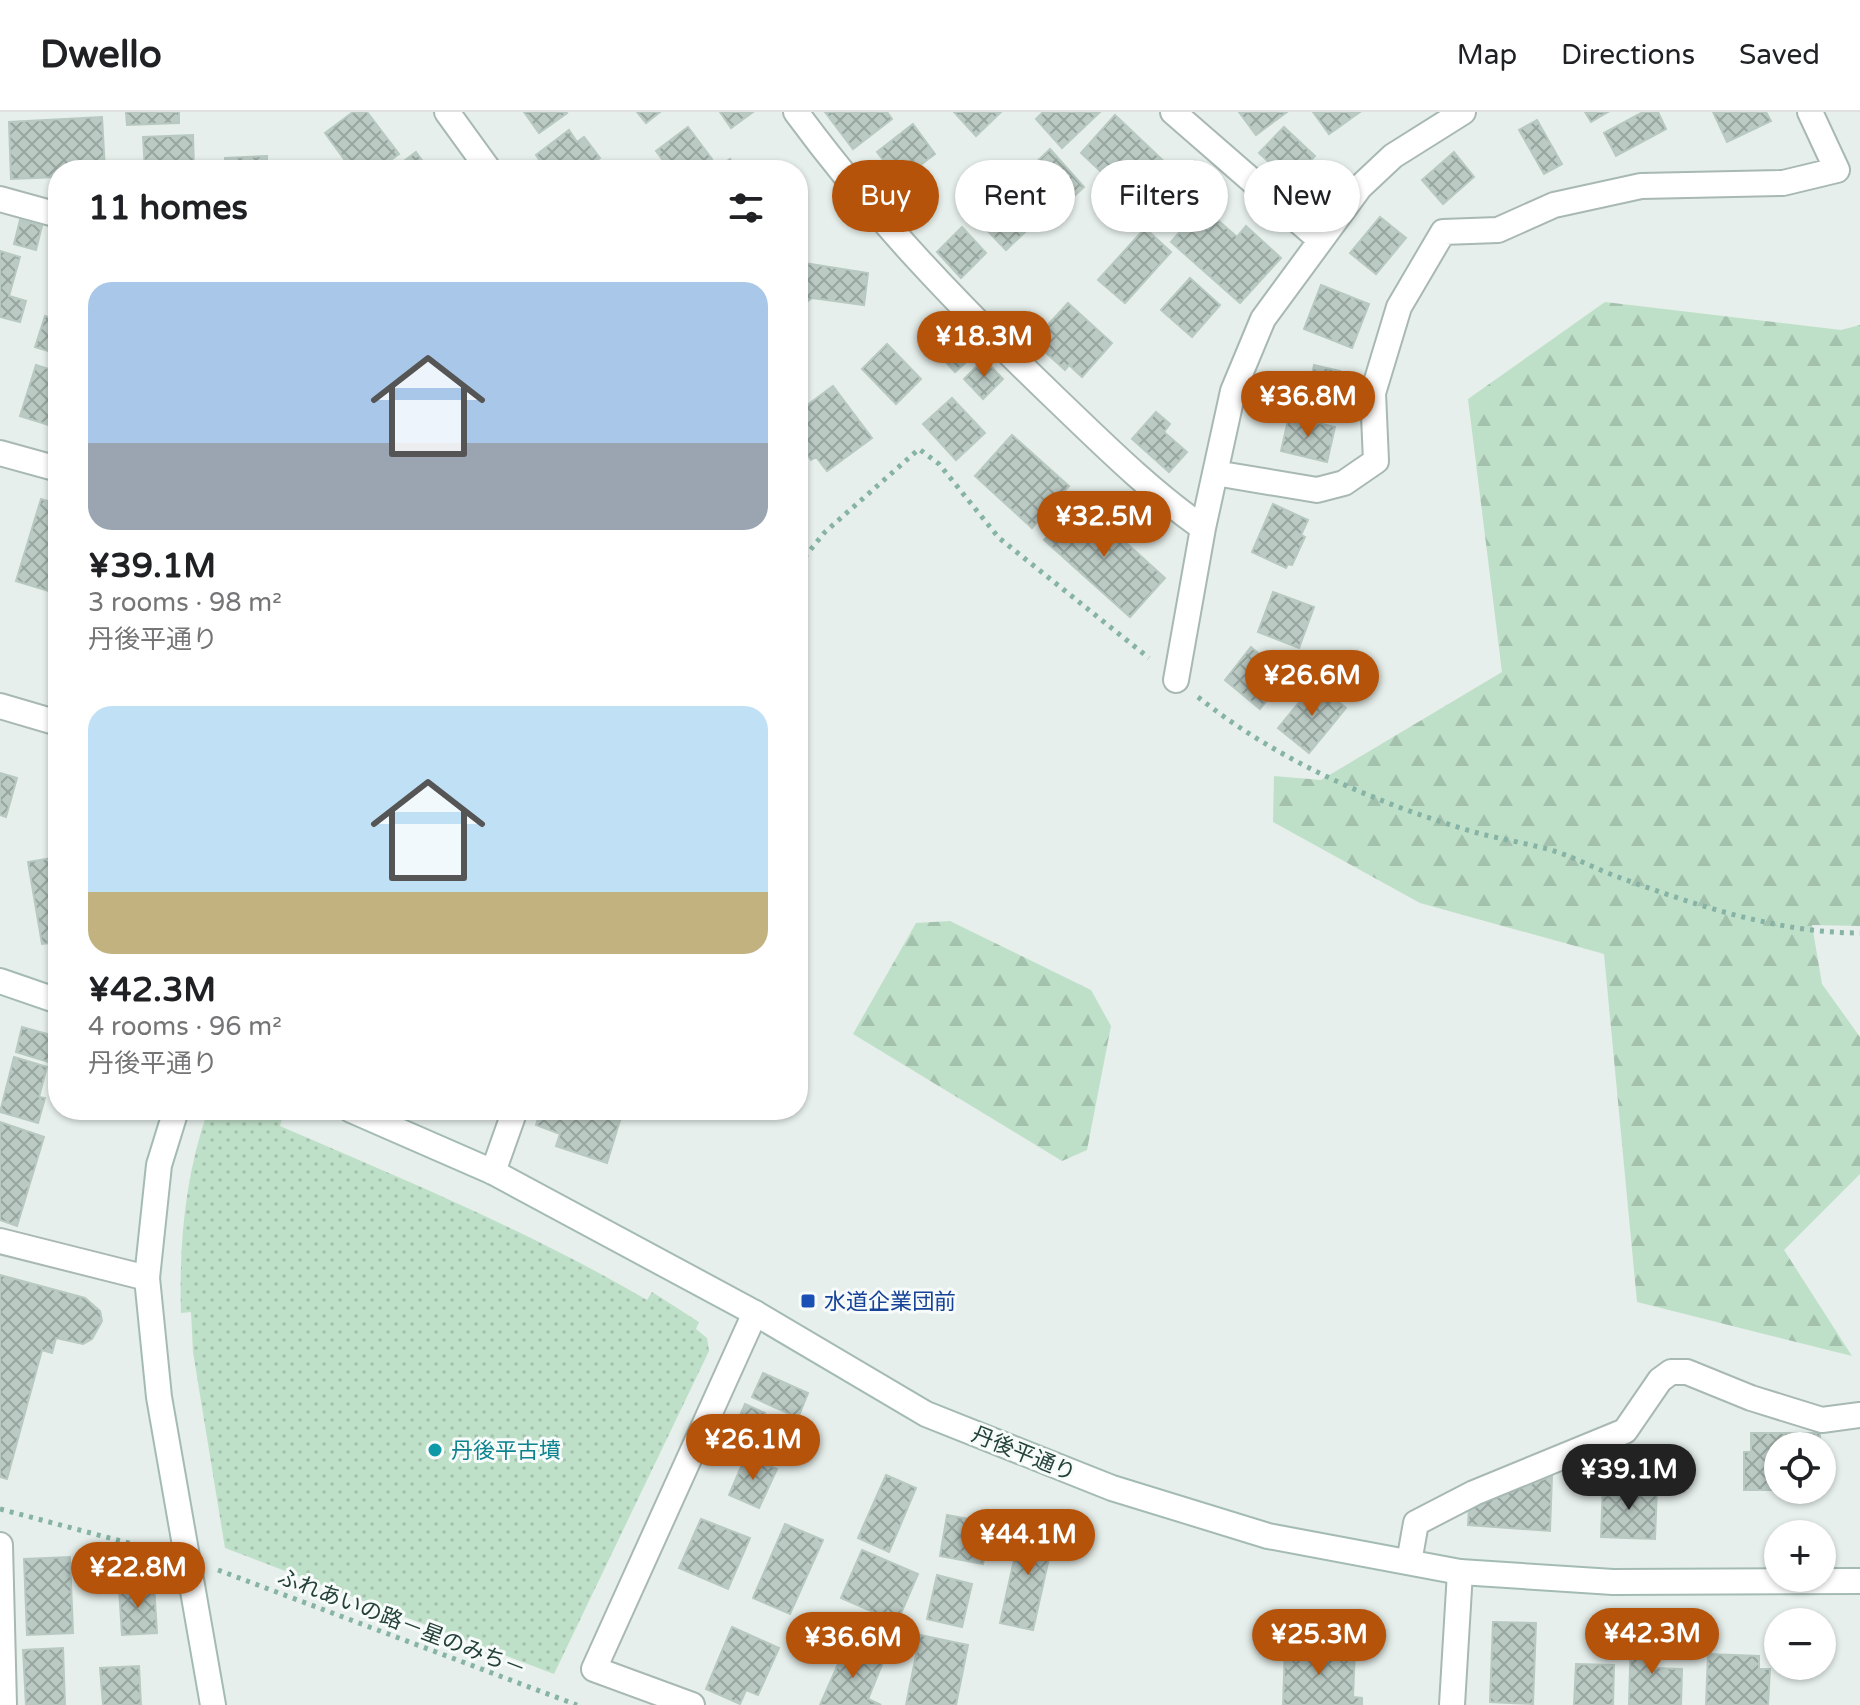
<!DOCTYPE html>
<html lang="en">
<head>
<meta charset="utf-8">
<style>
  :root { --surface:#fff; --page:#f2f2f2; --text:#202124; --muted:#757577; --line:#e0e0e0; --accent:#b45309 }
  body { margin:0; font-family:"Varela Round","Noto Sans JP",sans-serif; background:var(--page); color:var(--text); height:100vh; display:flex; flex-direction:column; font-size:30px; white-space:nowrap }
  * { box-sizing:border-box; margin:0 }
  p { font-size:26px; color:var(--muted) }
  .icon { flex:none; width:44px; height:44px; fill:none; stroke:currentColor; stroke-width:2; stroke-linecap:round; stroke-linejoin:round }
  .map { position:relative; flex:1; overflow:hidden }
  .panel { position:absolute; left:48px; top:48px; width:760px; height:960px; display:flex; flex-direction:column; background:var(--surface); border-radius:32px; box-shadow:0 2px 6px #0004 }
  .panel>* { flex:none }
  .banner { position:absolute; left:832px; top:48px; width:760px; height:72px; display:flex; gap:16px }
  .buttons { position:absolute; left:1764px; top:1320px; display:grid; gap:16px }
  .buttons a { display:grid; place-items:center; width:72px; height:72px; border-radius:50%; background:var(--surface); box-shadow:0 2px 6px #0004; font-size:40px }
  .price { position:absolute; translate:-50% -68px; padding:0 18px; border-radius:28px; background:var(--accent); color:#fff; font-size:26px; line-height:52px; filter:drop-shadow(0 2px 4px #0008) }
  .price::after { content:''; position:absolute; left:50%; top:48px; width:24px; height:18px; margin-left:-12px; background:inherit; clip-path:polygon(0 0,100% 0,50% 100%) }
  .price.selected { background:#222; color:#fff }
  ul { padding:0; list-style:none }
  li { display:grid; align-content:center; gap:16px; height:424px; padding:0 40px }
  li span { display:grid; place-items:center; height:248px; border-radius:24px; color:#555 }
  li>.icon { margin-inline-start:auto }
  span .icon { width:144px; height:144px; fill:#fffc; stroke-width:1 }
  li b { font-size:34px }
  h2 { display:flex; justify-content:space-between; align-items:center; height:96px; padding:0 40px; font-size:34px }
  .tag { padding:0 28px; border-radius:36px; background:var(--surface); box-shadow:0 2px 6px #0004; font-size:28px; line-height:72px }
  .tag.selected { background:var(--accent); color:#fff }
  header { display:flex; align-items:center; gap:48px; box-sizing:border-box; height:112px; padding:0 40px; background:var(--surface); border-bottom:2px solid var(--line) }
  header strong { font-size:38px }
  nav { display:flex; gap:44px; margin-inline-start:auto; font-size:28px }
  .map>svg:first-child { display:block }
  .grass { fill:url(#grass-dots) }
  .forest { fill:url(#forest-firs) }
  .building { fill:url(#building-cross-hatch); stroke:#b8c9c2; stroke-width:2 }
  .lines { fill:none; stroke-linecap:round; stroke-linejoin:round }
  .street-casing { stroke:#a8b8b2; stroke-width:28 }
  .secondary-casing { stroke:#a4bbb3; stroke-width:28 }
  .path { stroke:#86b3a5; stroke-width:5; stroke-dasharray:4 6; stroke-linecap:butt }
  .street { stroke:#fff; stroke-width:24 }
  .secondary { stroke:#fff; stroke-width:24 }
  .transit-dot { fill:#1a4fb4; stroke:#f7fbf9; stroke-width:3 }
  .culture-dot { fill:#0f9aa8; stroke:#f7fbf9; stroke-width:3 }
  .labels { text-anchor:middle; stroke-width:6; stroke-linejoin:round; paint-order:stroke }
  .transit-label { font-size:22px; fill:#164399; stroke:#f7fbf9; text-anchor:start }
  .culture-label { font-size:22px; fill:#0d838f; stroke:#f7fbf9; text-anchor:start }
  .street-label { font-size:22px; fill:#24423a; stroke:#f7fbf9 }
</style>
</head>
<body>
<header>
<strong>Dwello</strong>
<nav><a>Map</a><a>Directions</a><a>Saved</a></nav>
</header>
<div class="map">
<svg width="1860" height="1593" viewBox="0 0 1860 1593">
  <defs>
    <pattern id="grass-dots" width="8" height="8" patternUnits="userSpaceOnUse" patternTransform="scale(2)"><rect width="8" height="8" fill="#bfe0c8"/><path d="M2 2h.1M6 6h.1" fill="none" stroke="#a4c1ad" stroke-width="1.8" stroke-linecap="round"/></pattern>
    <pattern id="forest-firs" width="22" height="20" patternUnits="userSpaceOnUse" patternTransform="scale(2)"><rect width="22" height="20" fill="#bfe0c8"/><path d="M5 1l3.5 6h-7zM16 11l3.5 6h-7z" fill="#a4c1ad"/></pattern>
    <pattern id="building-cross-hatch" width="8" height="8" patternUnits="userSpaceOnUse" patternTransform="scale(2)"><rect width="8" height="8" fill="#bbcac4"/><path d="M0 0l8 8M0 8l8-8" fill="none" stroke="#98a6a0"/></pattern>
  </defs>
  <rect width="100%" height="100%" fill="#e6efeb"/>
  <path class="grass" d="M208 998H268L283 1003 280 1014C405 1068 529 1119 647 1188L652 1180 699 1210 696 1217 707 1226 709 1239 554 1562 225 1436 193 1240 191 1200 181 1201C179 1131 185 1064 208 998Z"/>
  <path class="forest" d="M1605 190 1841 218 1860 213V814L1812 813 1822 872 1860 925V1062L1784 1138 1852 1244 1637 1190 1604 842 1420 791 1273 710 1274 664 1321 668 1502 560 1468 287Z
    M950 809 1091 878 1111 914 1087 1038 1062 1049 853 922 916 811Z"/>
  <path class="building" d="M126 0H179V11L127 13Z
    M353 0H367L399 42 377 58H352L325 21Z
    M524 0H566L567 1 539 21Z
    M637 0H660L646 11Z
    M720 0H753L731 16Z
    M825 0H887L892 7 853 37Z
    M954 0H1001L976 24Z
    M1043 0H1100L1062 36 1036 7Z
    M1239 0H1287L1256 23Z
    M1313 0H1360L1329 22Z
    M1585 0H1608L1591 10Z
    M1643 0H1658L1666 17 1616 44 1604 21Z
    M1713 0H1766L1771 9 1727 30Z
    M1115 3 1173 58 1166 64 1180 78 1152 108 1081 41Z
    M102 5 105 58H58V65L11 67 9 10Z
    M1537 8 1562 52 1544 62 1519 18Z
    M913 12 935 42 899 69 877 40Z
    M688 15 712 47 697 58H670L656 39Z
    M1284 15 1315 44 1290 70 1259 41Z
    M569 18 577 30 584 25 600 46 593 51 597 58H546L536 43Z
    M193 23 194 58H145L143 25Z
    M1050 37 1084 75 1054 103 1020 66Z
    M416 40 429 58H392Z
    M1454 40 1474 65 1443 92 1422 68Z
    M267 44V58H225V46Z
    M730 47 738 58H715Z
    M1195 49 1209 63 1193 79 1179 66Z
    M987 69 997 79 979 96 970 85Z
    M1015 82 1039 107 1006 138 982 113Z
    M1202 94 1237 125 1246 114 1281 146 1240 191 1171 130Z
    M1380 105 1406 126 1376 162 1350 141Z
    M20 108 42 114 36 138 14 132Z
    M962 115 986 141 961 166 937 140Z
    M1145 116 1171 140 1125 191 1098 168Z
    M0 139 20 145 9 184 26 189 20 210 0 205Z
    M798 150 868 161 864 193 812 186 798 197Z
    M1190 166 1220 193 1192 225 1161 198Z
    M1321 173 1369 192 1352 236 1304 217Z
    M1068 191 1112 231 1082 265 1069 253 1065 258 1033 229Z
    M45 204 58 208V242L35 235Z
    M959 230 973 244 955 260 942 246Z
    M887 232 921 267 896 292 862 257Z
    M984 247 1003 267 983 287 964 267Z
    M36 253 58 260V316L20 304Z
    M1314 253 1340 259 1331 296 1305 290 1306 286 1291 282 1296 264 1311 268Z
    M833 274 872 326 827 359 816 345 811 348 798 331V300Z
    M952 286 985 321 956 348 923 312Z
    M1156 300 1170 312 1164 320 1187 340 1169 360 1132 327Z
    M1289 304 1335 315 1327 350 1281 339Z
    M1012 323 1069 374 1032 416 975 364Z
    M41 387 58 392V482L16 469Z
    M1079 388 1165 466 1130 505 1044 428Z
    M1273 392 1308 408 1301 423 1305 425 1292 453 1288 452 1286 456 1252 440Z
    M1273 480 1314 495 1299 536 1258 520Z
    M1251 535 1286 565 1260 597 1225 568Z
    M1315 571 1346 596 1309 641 1278 616Z
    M0 661 17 666 6 705 0 703Z
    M58 745V830L42 832 28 750Z
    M22 915 58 925 52 951 16 940Z
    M14 945 47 955 39 985 45 986 38 1011 0 1000Z
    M541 998H602L621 1005 607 1051 556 1034 560 1022 536 1013Z
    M0 1010 44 1025 17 1114 0 1108Z
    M0 1163 85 1186 100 1199 102 1209 92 1227 83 1232 56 1226 52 1241 42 1238 7 1367 0 1365Z
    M763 1261 808 1281 798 1306 752 1285Z
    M745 1292 765 1301 761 1310 785 1320 775 1343 731 1323Z
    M1751 1321H1820V1334H1778V1378H1744V1340H1751Z
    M746 1343 777 1357 759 1396 729 1383Z
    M1618 1355 1638 1356 1637 1375 1617 1374Z
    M886 1363 916 1376 889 1440 858 1426Z
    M1552 1364 1550 1419 1468 1413 1469 1395Z
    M1603 1373 1657 1375 1655 1427 1601 1425Z
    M947 1403 991 1411 983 1452 940 1444Z
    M701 1407 750 1426 728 1477 679 1456Z
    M785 1412 823 1428 790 1502 753 1486Z
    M1022 1412 1055 1419 1033 1518 1000 1511Z
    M862 1438 918 1462 887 1534 862 1522 871 1499 841 1486Z
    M70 1445 73 1521 27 1523 24 1447Z
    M937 1463 972 1472 962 1515 927 1507Z
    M154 1473 157 1521 122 1523 119 1476Z
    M1493 1510 1536 1511 1533 1592 1490 1590Z
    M732 1515 779 1536 758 1583 746 1578 740 1592 706 1577Z
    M1631 1522 1656 1523 1655 1556 1682 1557 1681 1593H1629Z
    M920 1523 968 1533 956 1593H906Z
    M846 1534 883 1550 868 1587 881 1593H820Z
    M1285 1535 1355 1538 1353 1585 1362 1586V1593H1283Z
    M63 1536 65 1593H26L23 1538Z
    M1708 1542 1759 1544V1557H1770L1768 1593H1706Z
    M1576 1552 1614 1553 1613 1593H1574Z
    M139 1554 141 1593H103L100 1556Z"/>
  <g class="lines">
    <g class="street-casing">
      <path id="street" d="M447 0 489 58
        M796 0C873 105 963 198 1057 288 1104 333 1150 379 1203 416L1233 279 1263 207 1360 75 1393 44 1463 0
        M1173 0 1319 127
        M0 87 58 103
        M0 341 58 357
        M1215 361 1317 378 1344 371 1376 349 1373 281 1399 195 1443 120 1498 118 1554 93 1641 74 1783 71 1837 58 1810 0
        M1176 568 1203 416
        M0 594 58 611
        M493 1060 515 998
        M0 1129 147 1166
        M0 1433 4 1593
        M1409 1450 1416 1411 1474 1381 1625 1319 1660 1268 1671 1260H1687L1751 1286 1822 1308 1860 1303
        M692 1593 594 1557 755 1201
        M1452 1593 1460 1460"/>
    </g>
    <g class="secondary-casing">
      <path id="secondary" d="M0 869 58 889
        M176 998 159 1053 147 1166 159 1285 213 1593
        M351 998 493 1060 755 1201 926 1302 1112 1376 1268 1424 1460 1460 1613 1470 1860 1469"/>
    </g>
    <path class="path" d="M798 453 825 420 919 337 939 352 999 426 1149 546
      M1198 585C1278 649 1375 691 1474 720 1499 727 1526 731 1551 738 1574 745 1596 757 1618 765 1695 793 1778 821 1860 821
      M0 1397 155 1438
      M218 1458 577 1593"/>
    <use href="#street" class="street"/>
    <use href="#secondary" class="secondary"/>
  </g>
  <rect class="transit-dot" x="800" y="1181" width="16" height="16" rx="4"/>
  <circle class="culture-dot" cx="435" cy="1338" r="8"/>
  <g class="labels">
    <g class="transit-label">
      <text x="824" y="1197">水道企業団前</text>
    </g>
    <g class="culture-label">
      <text x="451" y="1346">丹後平古墳</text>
    </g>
    <g class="street-label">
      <text transform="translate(1024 1341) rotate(22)" y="8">丹後平通り</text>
      <text transform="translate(402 1510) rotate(21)" y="8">ふれあいの路－星のみち－</text>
    </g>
  </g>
</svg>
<div class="buttons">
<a><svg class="icon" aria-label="locate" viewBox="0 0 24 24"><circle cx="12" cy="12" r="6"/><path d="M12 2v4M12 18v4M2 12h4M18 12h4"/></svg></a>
<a>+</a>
<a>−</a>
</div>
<b class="price" style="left:984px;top:267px">¥18.3M</b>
<b class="price" style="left:1308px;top:327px">¥36.8M</b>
<b class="price" style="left:1104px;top:447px">¥32.5M</b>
<b class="price" style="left:1312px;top:606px">¥26.6M</b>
<b class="price" style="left:753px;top:1370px">¥26.1M</b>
<b class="price selected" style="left:1629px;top:1400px">¥39.1M</b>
<b class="price" style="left:1028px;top:1465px">¥44.1M</b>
<b class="price" style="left:138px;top:1498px">¥22.8M</b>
<b class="price" style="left:1652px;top:1564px">¥42.3M</b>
<b class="price" style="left:1319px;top:1565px">¥25.3M</b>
<b class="price" style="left:853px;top:1568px">¥36.6M</b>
<div class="banner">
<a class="tag selected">Buy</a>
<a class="tag">Rent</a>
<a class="tag">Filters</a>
<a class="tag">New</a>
</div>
<section class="panel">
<h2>11 homes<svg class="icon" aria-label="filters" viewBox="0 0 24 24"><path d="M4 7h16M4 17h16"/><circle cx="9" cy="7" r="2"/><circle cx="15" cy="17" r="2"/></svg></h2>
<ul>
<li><span style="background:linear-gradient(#a9c7e8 65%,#9aa5b1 0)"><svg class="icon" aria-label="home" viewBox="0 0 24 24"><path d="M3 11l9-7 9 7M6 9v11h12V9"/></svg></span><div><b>¥39.1M</b><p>3 rooms · 98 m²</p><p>丹後平通り</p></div></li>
<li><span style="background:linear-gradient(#bfe0f5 75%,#c2b280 0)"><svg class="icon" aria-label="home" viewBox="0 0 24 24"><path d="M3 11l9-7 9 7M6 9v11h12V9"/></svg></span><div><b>¥42.3M</b><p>4 rooms · 96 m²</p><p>丹後平通り</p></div></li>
</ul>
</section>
</div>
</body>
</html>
